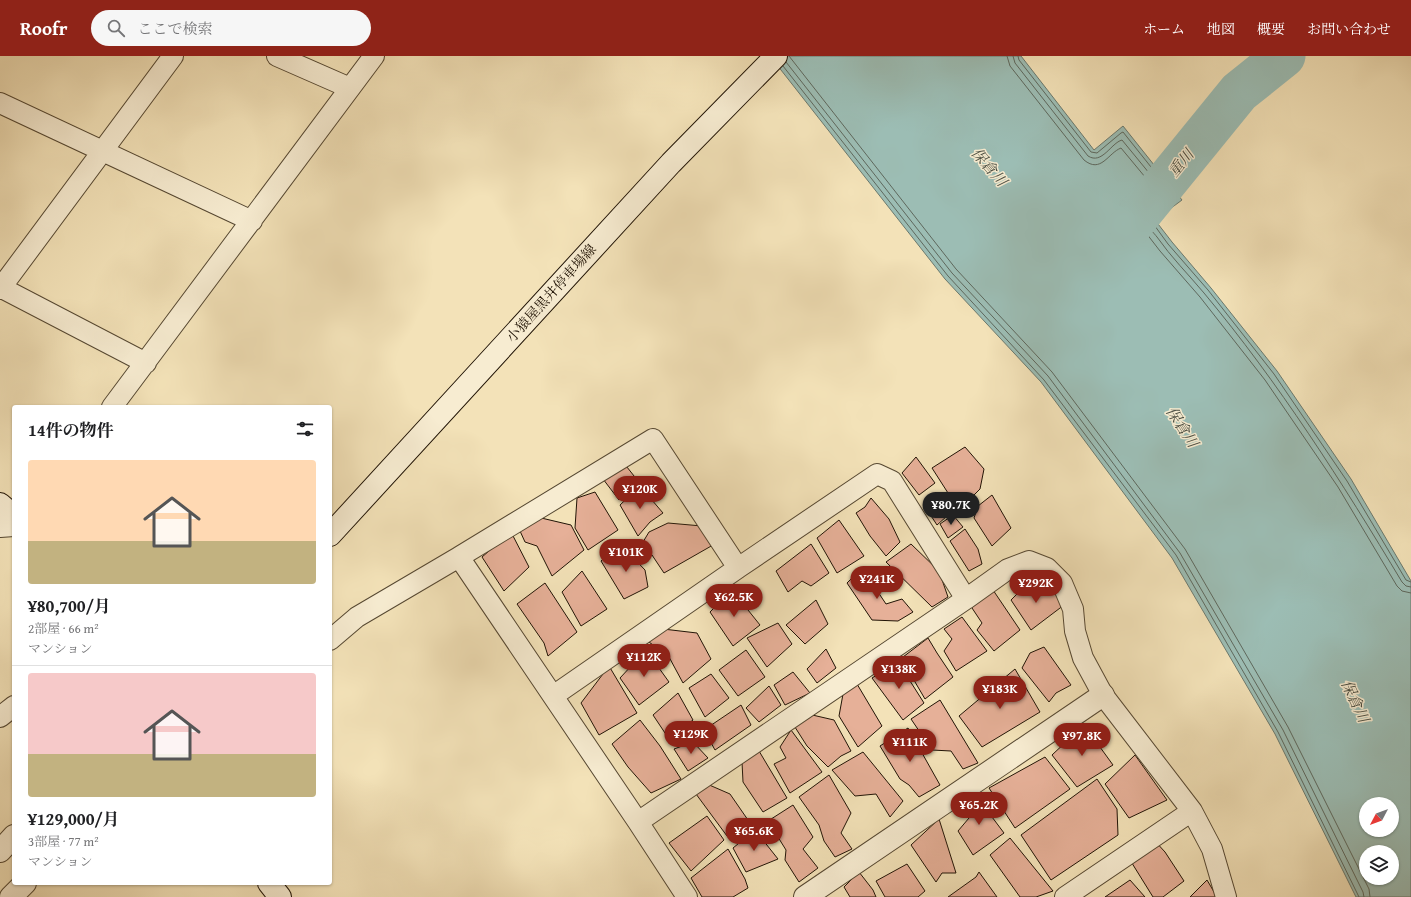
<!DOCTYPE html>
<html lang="ja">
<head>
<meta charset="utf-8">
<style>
  :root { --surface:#fff; --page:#f6f6f6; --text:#202124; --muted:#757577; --line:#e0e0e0; --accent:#8f2418 }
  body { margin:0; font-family:"Gentium Book Plus","Noto Serif JP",serif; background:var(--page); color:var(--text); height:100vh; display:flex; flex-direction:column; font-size:15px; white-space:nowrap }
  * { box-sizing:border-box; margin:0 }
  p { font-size:13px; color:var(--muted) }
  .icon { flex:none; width:22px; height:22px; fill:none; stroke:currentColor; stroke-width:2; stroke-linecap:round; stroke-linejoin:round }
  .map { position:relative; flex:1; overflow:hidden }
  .details { position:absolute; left:12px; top:349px; width:320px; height:480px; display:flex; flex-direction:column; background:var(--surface); border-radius:4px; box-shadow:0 1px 3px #0004 }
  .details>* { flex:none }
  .needle { width:26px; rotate:229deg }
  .buttons { position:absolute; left:1359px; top:741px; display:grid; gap:8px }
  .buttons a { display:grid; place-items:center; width:40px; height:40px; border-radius:50%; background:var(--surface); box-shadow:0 1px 3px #0004; font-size:20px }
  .price { position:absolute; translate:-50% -34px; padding:0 9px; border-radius:14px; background:var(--accent); color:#fff; font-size:13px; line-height:26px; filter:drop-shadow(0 1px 2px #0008) }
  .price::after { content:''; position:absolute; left:50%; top:24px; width:12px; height:9px; margin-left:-6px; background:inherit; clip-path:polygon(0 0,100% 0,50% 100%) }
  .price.active { background:#222; color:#fff }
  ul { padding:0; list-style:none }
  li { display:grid; align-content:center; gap:8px; height:212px; padding:0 16px }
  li+li { border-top:1px solid var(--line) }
  li span { display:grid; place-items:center; height:124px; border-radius:4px; color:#555 }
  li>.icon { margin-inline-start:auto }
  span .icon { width:72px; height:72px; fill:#fffc; stroke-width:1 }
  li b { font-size:17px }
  h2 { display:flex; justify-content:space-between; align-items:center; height:48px; padding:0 16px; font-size:17px }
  header { display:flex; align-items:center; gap:24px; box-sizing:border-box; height:56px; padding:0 20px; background:var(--accent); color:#fff }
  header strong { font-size:19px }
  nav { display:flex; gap:22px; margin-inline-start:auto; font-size:14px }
  .search { width:280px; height:36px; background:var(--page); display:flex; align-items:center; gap:10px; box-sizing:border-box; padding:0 14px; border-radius:22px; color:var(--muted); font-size:15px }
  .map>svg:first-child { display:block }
  .water { fill:#9cbdb4; stroke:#6b796e; fill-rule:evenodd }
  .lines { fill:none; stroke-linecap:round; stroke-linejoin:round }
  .shore { stroke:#5e685d; stroke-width:1 }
  .river { stroke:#9cbdb4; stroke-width:43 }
  .building { fill:#e6b098; stroke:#211406 }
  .minor-casing { stroke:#564832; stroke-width:22 }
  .tertiary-casing { stroke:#564832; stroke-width:24 }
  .secondary-casing { stroke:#211406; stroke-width:24 }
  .minor { stroke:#f7ecd1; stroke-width:20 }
  .tertiary { stroke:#f7ecd1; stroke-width:22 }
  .secondary { stroke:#f7ecd1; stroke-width:22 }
  .labels { text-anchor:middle; stroke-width:3; stroke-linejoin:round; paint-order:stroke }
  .street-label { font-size:14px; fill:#211406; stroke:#f7ecd1 }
  .water-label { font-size:15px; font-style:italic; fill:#4c4f43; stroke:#f7ecd1 }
</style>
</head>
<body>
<header>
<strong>Roofr</strong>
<div class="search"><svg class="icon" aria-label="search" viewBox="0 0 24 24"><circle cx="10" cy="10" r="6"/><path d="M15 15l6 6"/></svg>ここで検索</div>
<nav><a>ホーム</a><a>地図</a><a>概要</a><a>お問い合わせ</a></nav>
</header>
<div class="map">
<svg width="1411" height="841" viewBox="0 0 1411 841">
  <rect width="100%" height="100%" fill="#f3e2b8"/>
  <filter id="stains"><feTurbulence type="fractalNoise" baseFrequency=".005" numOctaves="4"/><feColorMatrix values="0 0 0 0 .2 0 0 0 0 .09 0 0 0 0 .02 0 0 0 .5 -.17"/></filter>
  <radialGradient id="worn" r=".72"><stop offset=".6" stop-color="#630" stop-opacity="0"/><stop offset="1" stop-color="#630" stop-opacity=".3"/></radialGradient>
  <path class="water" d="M770 0H1021L1094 94 1123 70 1182 144 1155 164 1172 186 1211 232 1277 315 1351 423 1411 525V841H1356L1275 678 1172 502 1041 326 945 223ZM1366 748H1392V774H1366ZM1366 796H1392V822H1366Z"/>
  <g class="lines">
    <path class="shore" d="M789 0 956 213 1052 316 1185 493 1288 671 1369 833 1370 841
      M1007 0 1010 10 1084 104C1101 118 1108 97 1121 92L1160 139 1159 142 1142 156 1141 166 1143 173 1160 195 1200 241 1265 324 1338 431 1397 530 1402 535 1411 537
      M1013 0 1015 7 1088 100C1102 109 1111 87 1122 84L1168 140V143C1161 148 1144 156 1147 166 1148 172 1154 177 1157 181 1171 201 1188 218 1204 237 1279 327 1342 426 1402 526L1406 530 1411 531
      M1018 0 1019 4 1091 96 1097 97 1121 77 1123 76 1175 141V144L1153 161 1152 166 1168 188 1208 234 1274 318 1347 425 1406 524 1411 526
      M786 6 952 217 1048 320 1180 497 1283 674 1363 836 1364 841
      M783 10 948 220 1044 324 1176 499 1278 676 1359 841"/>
    <path class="river" d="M1130 170 1239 36 1284 0"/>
  </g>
  <path class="building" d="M965 391 984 413 980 433 962 451 948 437 932 412Z
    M916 401 935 427 919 439 902 417Z
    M623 406 638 425 619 444 603 423Z
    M640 430 663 457 650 466 638 480 620 449Z
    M595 436 618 474 588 494 575 472 577 442Z
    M992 439 1011 472 992 490 974 462 978 450Z
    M871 442 889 463 900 486 886 500 870 480 856 457 865 451Z
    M934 443 945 451 953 447 957 451 937 469 924 449Z
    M953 459 963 471 948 482 940 468Z
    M537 461 571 469 584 494 552 520 537 490 525 486 520 475Z
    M839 464 864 500 837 517 817 482Z
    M668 467 702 470 713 489 664 517 652 499 648 501 640 491 649 476Z
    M965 473 978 493 982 508 969 515 950 485Z
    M511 476 529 511 504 535 482 501Z
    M811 488 829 517 811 530 802 525 788 536 776 515Z
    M911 488 939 515 948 541 932 551 886 506Z
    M624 492 645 514 648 531 624 543 601 505 610 497Z
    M862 512 886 548 902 543 913 556 898 565 872 564 847 527Z
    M582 515 607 553 581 570 562 536Z
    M545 527 577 576 548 600 544 587 517 548Z
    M1032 528 1052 534 1064 549 1031 574 1011 544 1020 535Z
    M732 534 760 569 733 590 710 556Z
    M993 534 1020 574 994 595 977 574 982 567 970 549Z
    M816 544 828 568 805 588 786 569Z
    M962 561 987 595 956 615 944 595 952 583 944 573Z
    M778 567 792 588 767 611 747 582Z
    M663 573 697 577 711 603 683 627 669 601 649 586Z
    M928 582 937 597 953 621 925 643 908 614 903 601Z
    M1044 591 1071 629 1056 637 1049 646 1022 612 1030 597Z
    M826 593 836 612 817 627 807 613Z
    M646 594 669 626 639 649 620 622Z
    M746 594 765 621 738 640 719 614Z
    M898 606 924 647 903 664 872 622Z
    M609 610 637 657 599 679 581 647Z
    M1015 613 1040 656 982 691 959 660Z
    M793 616 810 637 785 649 774 629Z
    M711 618 729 642 705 661 689 632Z
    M857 628 882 670 858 691 839 660 843 638Z
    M769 630 781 649 759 666 746 652Z
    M678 637 693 664 669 683 653 659Z
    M940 644 978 707 963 713 951 695 932 694 911 663Z
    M741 649 751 669 715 694 704 674Z
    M808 658 834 664 851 695 841 700 828 711 807 690 793 668Z
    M640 664 660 690 681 723 651 737 628 711 612 688Z
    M1084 669 1113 709 1077 731 1052 699Z
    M908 672 940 729 919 741 909 729 900 723 880 690Z
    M791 674 822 716 790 737 774 708 786 702 780 691Z
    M693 686 708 702 688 715 674 693Z
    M759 695 787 742 763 756 743 726 742 706Z
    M863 696 903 745 890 761 876 738 855 740 832 714Z
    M1135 699 1167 744 1129 762 1105 728Z
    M1045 701 1070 733 1015 772 989 732Z
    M829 719 851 757 841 777 852 793 835 801 824 785 819 769 799 741Z
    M1097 723 1117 753 1118 779 1051 824 1021 779Z
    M707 728 730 738 748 764 727 780 696 738Z
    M977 741 1004 777 973 799 958 775 969 762 961 747Z
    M793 749 813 781 803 793 818 812 799 826 785 804 786 794 768 765Z
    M707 760 724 784 691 815 669 787Z
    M939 763 956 817H942L936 826 911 789Z
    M755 774 778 803 746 816 733 792Z
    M1010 782 1053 835 1036 841H1020L990 799Z
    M1154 784 1165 796 1184 825 1163 841H1153L1130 804Z
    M728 793 745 823 748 832 733 841H702L691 822Z
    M907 808 925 835 918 841H885L876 825Z
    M859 816 873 834 876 841H850L844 831Z
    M979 816 997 841H948L976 821Z
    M1130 824 1145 841H1105Z
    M1207 824 1217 841H1190Z"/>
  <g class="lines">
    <g class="minor-casing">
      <path id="minor" d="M277 0 350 32
        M0 47 252 165
        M0 231 146 307
        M0 233 173 0
        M112 351 374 0
        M0 471 14 470
        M330 584 357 561 459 501
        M553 640 738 512
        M0 661 14 650
        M638 766 966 543
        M687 841 638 766 459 501 653 383 738 512 877 418 892 425 966 543 1008 513 1029 505 1047 512 1062 527 1073 553 1075 575 1083 602 1103 639 1192 755 1212 793 1226 841
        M1065 841 1192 755"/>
    </g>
    <g class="tertiary-casing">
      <path id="tertiary" d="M0 795 14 780
        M11 841 25 827
        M805 841 1103 639"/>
    </g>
    <g class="secondary-casing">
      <path id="secondary" d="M0 448 14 460
        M330 479 671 107 776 0
        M269 827 280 841"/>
    </g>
    <use href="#minor" class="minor"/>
    <use href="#tertiary" class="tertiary"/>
    <use href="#secondary" class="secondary"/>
  </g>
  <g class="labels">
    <g class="street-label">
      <text transform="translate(551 237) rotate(-48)" y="5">小猿屋黒井停車場線</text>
    </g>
    <g class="water-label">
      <text transform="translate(1181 107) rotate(-51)" y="5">重川</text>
      <text transform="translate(989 111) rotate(49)" y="5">保倉川</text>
      <text transform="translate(1182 371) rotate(57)" y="5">保倉川</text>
      <text transform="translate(1355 645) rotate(65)" y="5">保倉川</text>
    </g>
  </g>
  <rect width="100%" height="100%" filter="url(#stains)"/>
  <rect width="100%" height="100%" fill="url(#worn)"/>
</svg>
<div class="buttons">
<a><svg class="needle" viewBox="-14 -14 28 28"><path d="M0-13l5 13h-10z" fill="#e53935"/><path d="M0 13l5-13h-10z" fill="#757577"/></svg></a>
<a><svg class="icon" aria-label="layers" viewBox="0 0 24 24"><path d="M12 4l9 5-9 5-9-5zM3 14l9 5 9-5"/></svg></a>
</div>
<b class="price" style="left:640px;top:454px">¥120K</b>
<b class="price active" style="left:951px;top:470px">¥80.7K</b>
<b class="price" style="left:626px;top:517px">¥101K</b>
<b class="price" style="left:877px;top:544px">¥241K</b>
<b class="price" style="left:1036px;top:548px">¥292K</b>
<b class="price" style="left:734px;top:562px">¥62.5K</b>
<b class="price" style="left:644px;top:622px">¥112K</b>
<b class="price" style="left:899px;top:634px">¥138K</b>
<b class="price" style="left:1000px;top:654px">¥183K</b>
<b class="price" style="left:691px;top:699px">¥129K</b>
<b class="price" style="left:1082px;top:701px">¥97.8K</b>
<b class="price" style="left:910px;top:707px">¥111K</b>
<b class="price" style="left:979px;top:770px">¥65.2K</b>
<b class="price" style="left:754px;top:796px">¥65.6K</b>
<section class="details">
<h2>14件の物件<svg class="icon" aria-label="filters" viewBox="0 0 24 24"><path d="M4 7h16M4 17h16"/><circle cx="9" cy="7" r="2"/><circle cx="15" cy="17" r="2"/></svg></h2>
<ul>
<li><span style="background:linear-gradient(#ffd9b3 65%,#c2b280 0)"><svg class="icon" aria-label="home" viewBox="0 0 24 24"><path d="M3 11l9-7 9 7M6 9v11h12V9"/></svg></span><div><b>¥80,700/月</b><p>2部屋 · 66 m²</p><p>マンション</p></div></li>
<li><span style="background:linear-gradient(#f6c9c9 65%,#c2b280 0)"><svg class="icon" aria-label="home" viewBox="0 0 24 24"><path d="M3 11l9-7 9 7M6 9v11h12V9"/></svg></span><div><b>¥129,000/月</b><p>3部屋 · 77 m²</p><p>マンション</p></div></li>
</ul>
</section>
</div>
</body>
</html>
